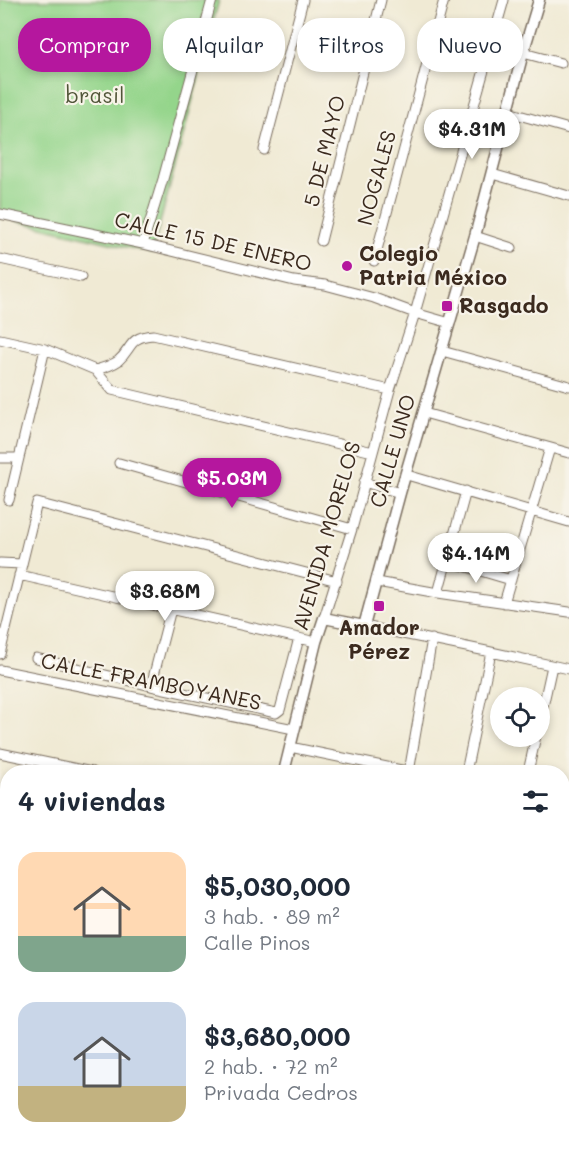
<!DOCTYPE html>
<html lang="es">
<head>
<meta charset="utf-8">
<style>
  :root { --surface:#fff; --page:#f2f2f3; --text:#1f2937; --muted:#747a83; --accent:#b5179e }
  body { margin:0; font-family:Mali,sans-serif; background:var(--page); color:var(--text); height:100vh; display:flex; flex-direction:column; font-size:22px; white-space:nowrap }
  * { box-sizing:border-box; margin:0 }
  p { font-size:20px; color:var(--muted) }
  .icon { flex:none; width:33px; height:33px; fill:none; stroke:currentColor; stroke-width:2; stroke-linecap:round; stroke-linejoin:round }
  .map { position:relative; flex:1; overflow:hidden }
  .panel { position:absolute; left:0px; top:765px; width:570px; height:386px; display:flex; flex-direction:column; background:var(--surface); border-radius:24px 24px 0 0; box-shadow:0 3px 9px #0003 }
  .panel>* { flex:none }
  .banner { position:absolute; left:18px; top:18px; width:534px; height:54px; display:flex; gap:12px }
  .buttons { position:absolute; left:490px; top:687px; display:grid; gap:12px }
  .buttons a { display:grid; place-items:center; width:60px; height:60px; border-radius:50%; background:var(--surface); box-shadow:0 3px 9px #0003; font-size:30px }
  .price { position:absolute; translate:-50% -51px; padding:0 14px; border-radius:21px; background:#fff; color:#222; font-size:20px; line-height:39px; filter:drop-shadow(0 2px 3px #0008) }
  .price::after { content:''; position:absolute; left:50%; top:36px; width:18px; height:14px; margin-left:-9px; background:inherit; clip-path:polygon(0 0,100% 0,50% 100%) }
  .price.on { background:var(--accent); color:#fff }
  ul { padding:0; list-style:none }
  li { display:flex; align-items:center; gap:18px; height:150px; padding:0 18px }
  li span { display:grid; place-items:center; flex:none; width:168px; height:120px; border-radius:18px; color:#555 }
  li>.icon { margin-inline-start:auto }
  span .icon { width:72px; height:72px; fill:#fffc; stroke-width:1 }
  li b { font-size:26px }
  h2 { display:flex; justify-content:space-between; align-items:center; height:72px; padding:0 18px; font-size:26px }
  .chip { padding:0 21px; border-radius:24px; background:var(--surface); box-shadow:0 3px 9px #0003; font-size:21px; line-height:54px }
  .chip.on { background:var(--accent); color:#fff }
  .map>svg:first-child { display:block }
  .green { fill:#94d58b; stroke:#688054; stroke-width:1.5 }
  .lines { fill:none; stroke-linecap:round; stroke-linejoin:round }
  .stream { stroke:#3eaeb9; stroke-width:3 }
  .minor-casing { stroke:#7a6d5e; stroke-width:11 }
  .tertiary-casing { stroke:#7a6d5e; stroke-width:13 }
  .minor { stroke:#fff; stroke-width:9 }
  .tertiary { stroke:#fff; stroke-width:10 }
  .poi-dot { fill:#b5179e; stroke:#f7f3e8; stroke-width:2 }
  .labels { text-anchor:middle; stroke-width:4.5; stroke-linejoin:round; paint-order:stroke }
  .park-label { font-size:21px; fill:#515539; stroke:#f7f3e8 }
  .street-label { font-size:21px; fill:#3b2a1e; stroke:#f7f3e8 }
  .poi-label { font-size:21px; font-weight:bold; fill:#3b2a1e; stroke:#f7f3e8; text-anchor:start }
</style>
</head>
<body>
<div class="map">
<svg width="569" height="1150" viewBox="0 0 569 1150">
  <rect width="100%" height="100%" fill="#f7f3e8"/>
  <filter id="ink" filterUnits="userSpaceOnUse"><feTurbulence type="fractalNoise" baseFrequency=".0167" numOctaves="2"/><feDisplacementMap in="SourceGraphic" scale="12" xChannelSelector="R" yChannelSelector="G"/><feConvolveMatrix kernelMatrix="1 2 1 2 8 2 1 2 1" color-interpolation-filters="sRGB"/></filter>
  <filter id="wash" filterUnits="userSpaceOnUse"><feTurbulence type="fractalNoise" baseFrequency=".008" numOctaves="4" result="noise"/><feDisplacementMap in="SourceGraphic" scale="24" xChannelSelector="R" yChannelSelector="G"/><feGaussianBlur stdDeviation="1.35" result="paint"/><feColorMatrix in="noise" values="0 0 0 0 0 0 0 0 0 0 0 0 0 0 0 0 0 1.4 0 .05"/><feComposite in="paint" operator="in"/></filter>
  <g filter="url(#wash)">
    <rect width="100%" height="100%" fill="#f0ead4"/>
    <path class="green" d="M0 0H219L152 253 0 217Z"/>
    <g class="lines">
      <path class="stream" d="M562 1125 569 1127
        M390 1150 412 1143"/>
    </g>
  </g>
  <g filter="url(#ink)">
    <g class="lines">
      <g class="minor-casing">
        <path id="minor" d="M523 53 561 63
          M508 112 569 129
          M264 150 303 0
          M492 174 569 196
          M0 214 143 244 294 281 325 285 374 298 415 313 450 323
          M475 236 512 248
          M321 241 381 0
          M143 244 163 179 212 0
          M0 259 81 277
          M374 261 444 0
          M0 339 45 349 95 370 112 390 373 452
          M442 351 569 386
          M95 370C103 368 111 366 118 361 133 348 128 337 153 335L390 390
          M424 413 569 453
          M0 458H18
          M119 463 352 529
          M407 475 569 522
          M364 482 400 493
          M9 500 45 349
          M447 561 511 580
          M0 563 22 564
          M19 575 316 642
          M377 582 438 593 569 612
          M438 593 466 491
          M504 603 550 448
          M324 618 352 529 390 390 415 313 504 0
          M364 626 491 652 569 669
          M0 654 37 503 337 581
          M36 658 151 686 276 713 280 710 299 638
          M0 670 294 729
          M151 686 171 609
          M540 720 552 666
          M290 747 411 772
          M0 753 92 772
          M409 772 432 639
          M466 772 491 652
          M528 772 536 736
          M562 802 569 803
          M0 835 8 837
          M0 886 8 888
          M0 923 8 925
          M0 982 8 983
          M562 1030 569 1026
          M0 1038 8 1036
          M562 1039 569 1053
          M4 1085 8 1098
          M562 1134 569 1136
          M18 1143 19 1150
          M96 1143 97 1150
          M367 1143 377 1150
          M123 1150 124 1143
          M187 1150 192 1143
          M275 1150 280 1143
          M419 1150 439 1143"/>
      </g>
      <g class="tertiary-casing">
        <path id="tertiary" d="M284 772 316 642 324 618 364 626 400 493 475 236 523 53 539 0
          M562 1011 569 1012
          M0 1086 8 1084"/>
      </g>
      <use href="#minor" class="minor"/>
      <use href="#tertiary" class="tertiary"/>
    </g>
  </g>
  <g class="poi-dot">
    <circle cx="347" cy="266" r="6"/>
    <rect x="441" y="300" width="12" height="12" rx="3"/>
    <rect x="373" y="600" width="12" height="12" rx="3"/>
  </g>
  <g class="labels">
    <g class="park-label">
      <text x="95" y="103">brasil</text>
    </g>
    <g class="street-label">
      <text transform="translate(325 151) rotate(-76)" y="7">5 DE MAYO</text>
      <text transform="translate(377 178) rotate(-75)" y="7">NOGALES</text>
      <text transform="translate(213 242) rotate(13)" y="7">CALLE 15 DE ENERO</text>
      <text transform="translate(393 451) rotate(-74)" y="7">CALLE UNO</text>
      <text transform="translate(327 536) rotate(-74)" y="7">AVENIDA MORELOS</text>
      <text transform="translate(151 682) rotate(11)" y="7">CALLE FRAMBOYANES</text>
    </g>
    <g class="poi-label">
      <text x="359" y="261">Colegio<tspan x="359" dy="24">Patria México</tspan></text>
      <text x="459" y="313">Rasgado</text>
      <text x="379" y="635" text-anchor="middle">Amador<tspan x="379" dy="24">Pérez</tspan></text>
    </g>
  </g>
</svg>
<div class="buttons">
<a><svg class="icon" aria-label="locate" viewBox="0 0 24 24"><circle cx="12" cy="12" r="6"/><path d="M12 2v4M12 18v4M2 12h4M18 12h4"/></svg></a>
</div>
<b class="price" style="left:472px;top:160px">$4.31M</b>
<b class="price on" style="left:232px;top:509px">$5.03M</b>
<b class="price" style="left:476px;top:584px">$4.14M</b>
<b class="price" style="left:165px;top:622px">$3.68M</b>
<div class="banner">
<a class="chip on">Comprar</a>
<a class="chip">Alquilar</a>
<a class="chip">Filtros</a>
<a class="chip">Nuevo</a>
</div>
<section class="panel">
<h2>4 viviendas<svg class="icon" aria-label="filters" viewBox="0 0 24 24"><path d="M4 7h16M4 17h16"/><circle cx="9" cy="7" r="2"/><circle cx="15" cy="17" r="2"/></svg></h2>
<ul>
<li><span style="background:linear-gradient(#ffd9b3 70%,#7fa58c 0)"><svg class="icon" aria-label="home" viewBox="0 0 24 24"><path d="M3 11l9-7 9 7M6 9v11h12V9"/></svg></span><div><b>$5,030,000</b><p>3 hab. · 89 m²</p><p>Calle Pinos</p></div></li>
<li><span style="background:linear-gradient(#c9d6e8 70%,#c2b280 0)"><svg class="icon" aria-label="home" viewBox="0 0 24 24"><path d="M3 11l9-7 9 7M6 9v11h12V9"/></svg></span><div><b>$3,680,000</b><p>2 hab. · 72 m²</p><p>Privada Cedros</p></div></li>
</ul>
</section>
</div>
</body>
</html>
